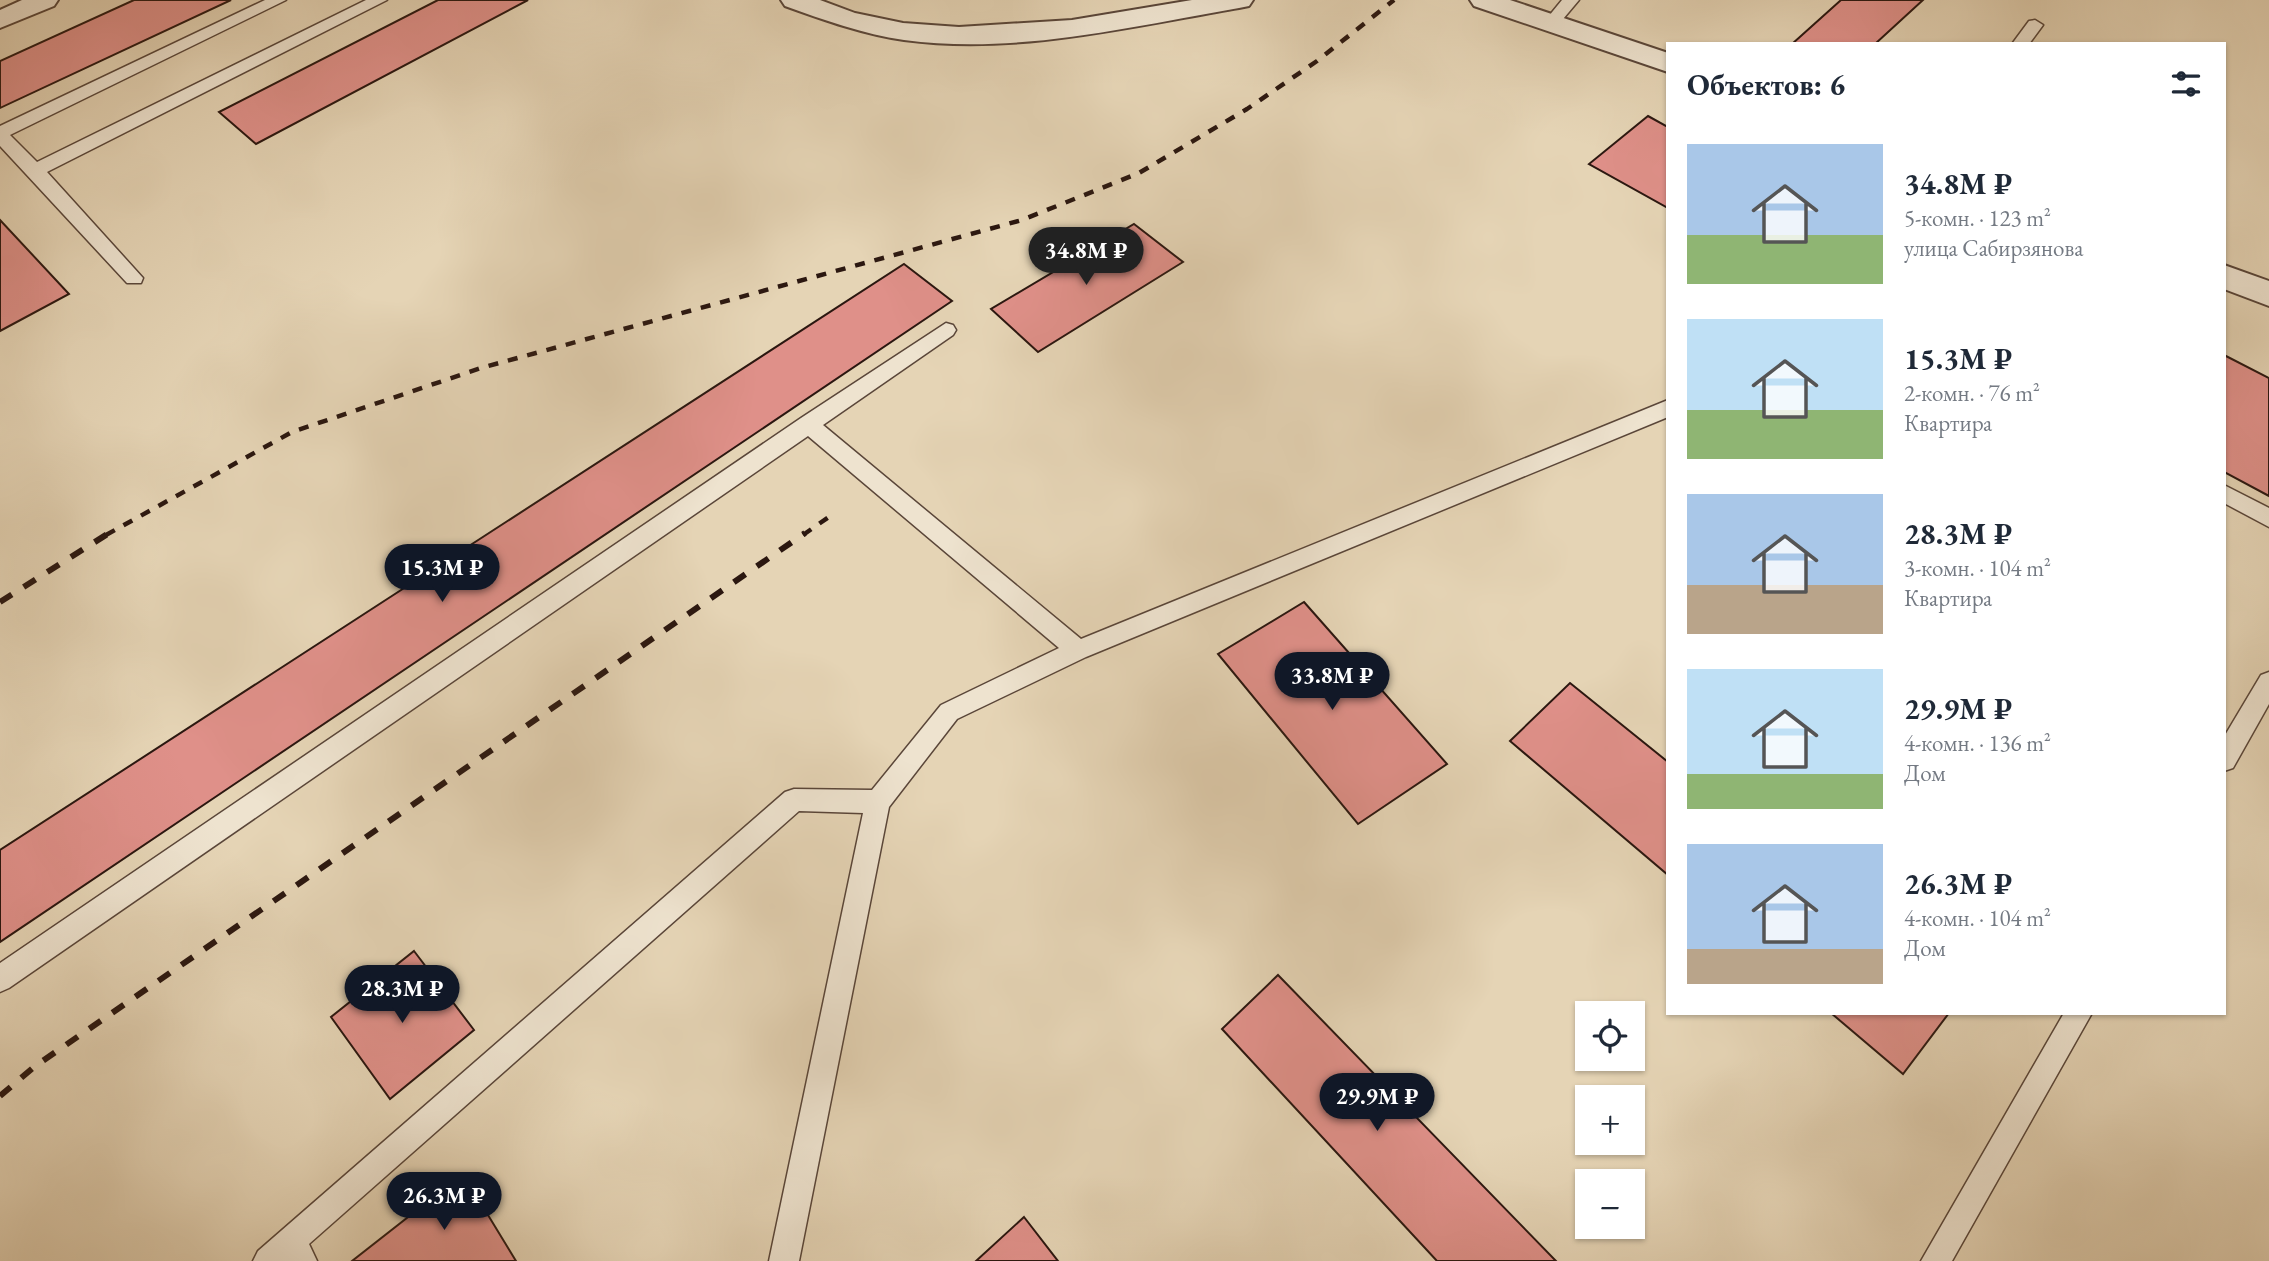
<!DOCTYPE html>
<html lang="ru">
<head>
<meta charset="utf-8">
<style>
  :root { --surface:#fff; --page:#f6f6f7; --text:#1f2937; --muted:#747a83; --accent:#111827 }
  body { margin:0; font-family:"EB Garamond",serif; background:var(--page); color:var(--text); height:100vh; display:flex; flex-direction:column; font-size:26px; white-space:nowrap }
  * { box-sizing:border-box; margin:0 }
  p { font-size:23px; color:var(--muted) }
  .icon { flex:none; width:38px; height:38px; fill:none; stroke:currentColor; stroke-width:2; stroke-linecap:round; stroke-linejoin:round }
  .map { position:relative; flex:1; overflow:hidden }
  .side { position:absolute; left:1666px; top:42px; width:560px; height:973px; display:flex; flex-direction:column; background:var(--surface); border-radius:0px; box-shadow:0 2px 5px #0004 }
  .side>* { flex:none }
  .fabs { position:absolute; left:1575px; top:1001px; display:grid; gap:14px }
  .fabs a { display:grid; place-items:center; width:70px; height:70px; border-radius:0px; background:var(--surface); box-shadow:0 2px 5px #0004; font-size:35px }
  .price { position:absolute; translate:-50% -60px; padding:0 16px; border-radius:24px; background:var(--accent); color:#fff; font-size:23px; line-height:46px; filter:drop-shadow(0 2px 4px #0008) }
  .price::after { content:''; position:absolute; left:50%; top:42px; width:21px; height:16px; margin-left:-10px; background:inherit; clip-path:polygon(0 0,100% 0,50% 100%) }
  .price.on { background:#222; color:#fff }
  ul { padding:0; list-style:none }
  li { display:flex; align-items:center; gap:21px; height:175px; padding:0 21px }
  li span { display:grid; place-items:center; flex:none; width:196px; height:140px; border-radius:0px; color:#555 }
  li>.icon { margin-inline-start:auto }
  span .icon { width:84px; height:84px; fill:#fffc; stroke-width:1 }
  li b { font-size:30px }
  h2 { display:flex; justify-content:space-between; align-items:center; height:84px; padding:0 21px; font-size:30px }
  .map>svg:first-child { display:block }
  .building { fill:#df9089; stroke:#2b1710; stroke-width:2 }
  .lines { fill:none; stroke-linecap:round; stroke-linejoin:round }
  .lane-casing { stroke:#5a4639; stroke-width:3 }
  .street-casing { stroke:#5a4639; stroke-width:4 }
  .lane { fill:#eee3cf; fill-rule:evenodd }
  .street { fill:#eee3cf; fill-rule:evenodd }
  .rail-far1 { stroke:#2b1710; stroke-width:4.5; stroke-dasharray:10 10; stroke-linecap:butt }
  .rail { stroke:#2b1710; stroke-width:6; stroke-dasharray:14 14; stroke-linecap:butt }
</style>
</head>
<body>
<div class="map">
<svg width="2269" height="1261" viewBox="0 0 2269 1261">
  <rect width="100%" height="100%" fill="#e5d4b5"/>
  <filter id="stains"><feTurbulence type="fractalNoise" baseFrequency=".00286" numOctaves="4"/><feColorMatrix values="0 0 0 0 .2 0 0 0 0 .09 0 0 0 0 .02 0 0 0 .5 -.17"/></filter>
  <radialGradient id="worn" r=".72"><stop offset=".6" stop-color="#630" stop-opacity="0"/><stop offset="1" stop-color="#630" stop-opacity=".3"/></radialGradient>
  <path class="building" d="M134 0H231L0 108V61Z
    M438 0H528L256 144 219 112Z
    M1841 0H1923L1875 44H1792Z
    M1648 116 1668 127V208L1589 164Z
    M0 220 69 294 0 331Z
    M1134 224 1183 262 1038 352 991 309Z
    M904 264 952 301 0 942V850Z
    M2224 355 2269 378V496L2224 472Z
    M1304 602 1447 764 1358 824 1218 654Z
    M1570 683 1668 762V875L1510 741Z
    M414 951 474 1030 390 1099 331 1017Z
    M1278 975 1556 1261H1437L1222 1029Z
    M1831 1013H1949L1903 1074Z
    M463 1174 516 1261H352Z
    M1024 1217 1058 1261H976Z"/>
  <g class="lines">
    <g class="lane-casing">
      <path id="lane" d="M265 0H286L10 135 37 162 366 0H387L47 172 143 278 141 283H127L0 146V126Z
        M1562 0H1579L1558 25H1546L1544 22Z
        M2035 20 2043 25 2029 44H2012L2029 21Z
        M946 323 953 325 956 330 953 335 823 425 1081 639 1668 400V417L1086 657 957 719 889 807 799 1261H769L863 813 799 811 309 1244 317 1261H253L258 1251 785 792 794 789 872 790 941 705 1059 648 808 436 9 988 0 992V963L801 418Z
        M2224 485 2269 508V527L2224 503Z
        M2269 672V704L2233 768 2224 771V737L2261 675Z
        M2064 1013H2092L1952 1261H1921Z"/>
    </g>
    <g class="street-casing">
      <path id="street" d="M22 0H58L54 6 0 28V10Z
        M781 0H820L855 13 903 23 959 27 1072 20 1192 0H1253L1249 6 1239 8C1129 27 1016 55 904 40 863 34 824 20 785 6Z
        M1470 0H1510L1668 53V72L1474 6Z
        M2224 265 2269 281V306L2224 289Z"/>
    </g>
    <use href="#lane" class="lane"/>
    <use href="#street" class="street"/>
    <path class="rail-far1" d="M106 535 292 432 481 368 1022 220 1139 173 1247 109 1317 61 1394 0
      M803 535 833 514"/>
    <path class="rail" d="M0 602 109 533
      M0 1096 34 1067 805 533"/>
  </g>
  <rect width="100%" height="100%" filter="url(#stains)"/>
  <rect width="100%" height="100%" fill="url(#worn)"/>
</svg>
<div class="fabs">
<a><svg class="icon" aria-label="locate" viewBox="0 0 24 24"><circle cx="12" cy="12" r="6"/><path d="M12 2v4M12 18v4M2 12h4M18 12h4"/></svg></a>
<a>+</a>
<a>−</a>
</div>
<b class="price on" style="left:1086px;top:287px">34.8M ₽</b>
<b class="price" style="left:442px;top:604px">15.3M ₽</b>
<b class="price" style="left:1332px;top:712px">33.8M ₽</b>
<b class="price" style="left:402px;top:1025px">28.3M ₽</b>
<b class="price" style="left:1377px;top:1133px">29.9M ₽</b>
<b class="price" style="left:444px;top:1232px">26.3M ₽</b>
<section class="side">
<h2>Объектов: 6<svg class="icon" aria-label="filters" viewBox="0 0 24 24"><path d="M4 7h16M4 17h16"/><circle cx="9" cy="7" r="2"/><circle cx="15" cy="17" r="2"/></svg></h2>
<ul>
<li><span style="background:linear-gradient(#a9c7e8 65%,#8fb573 0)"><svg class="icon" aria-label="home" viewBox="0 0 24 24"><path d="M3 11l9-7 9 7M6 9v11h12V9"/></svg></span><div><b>34.8M ₽</b><p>5-комн. · 123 m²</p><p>улица Сабирзянова</p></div></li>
<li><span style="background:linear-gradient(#bfe0f5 65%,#8fb573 0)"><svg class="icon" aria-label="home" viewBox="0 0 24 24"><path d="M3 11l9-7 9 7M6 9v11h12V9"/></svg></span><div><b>15.3M ₽</b><p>2-комн. · 76 m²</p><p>Квартира</p></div></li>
<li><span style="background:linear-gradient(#a9c7e8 65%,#b9a48a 0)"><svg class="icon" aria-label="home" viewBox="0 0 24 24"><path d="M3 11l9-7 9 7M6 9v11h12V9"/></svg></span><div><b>28.3M ₽</b><p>3-комн. · 104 m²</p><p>Квартира</p></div></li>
<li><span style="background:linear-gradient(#bfe0f5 75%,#8fb573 0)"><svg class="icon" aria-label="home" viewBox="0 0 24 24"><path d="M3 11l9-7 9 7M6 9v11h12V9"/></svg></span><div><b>29.9M ₽</b><p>4-комн. · 136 m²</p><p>Дом</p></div></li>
<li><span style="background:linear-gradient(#a9c7e8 75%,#b9a48a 0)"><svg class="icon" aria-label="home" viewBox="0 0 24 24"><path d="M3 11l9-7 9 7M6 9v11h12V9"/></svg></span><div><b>26.3M ₽</b><p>4-комн. · 104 m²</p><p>Дом</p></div></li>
</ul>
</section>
</div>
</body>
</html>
